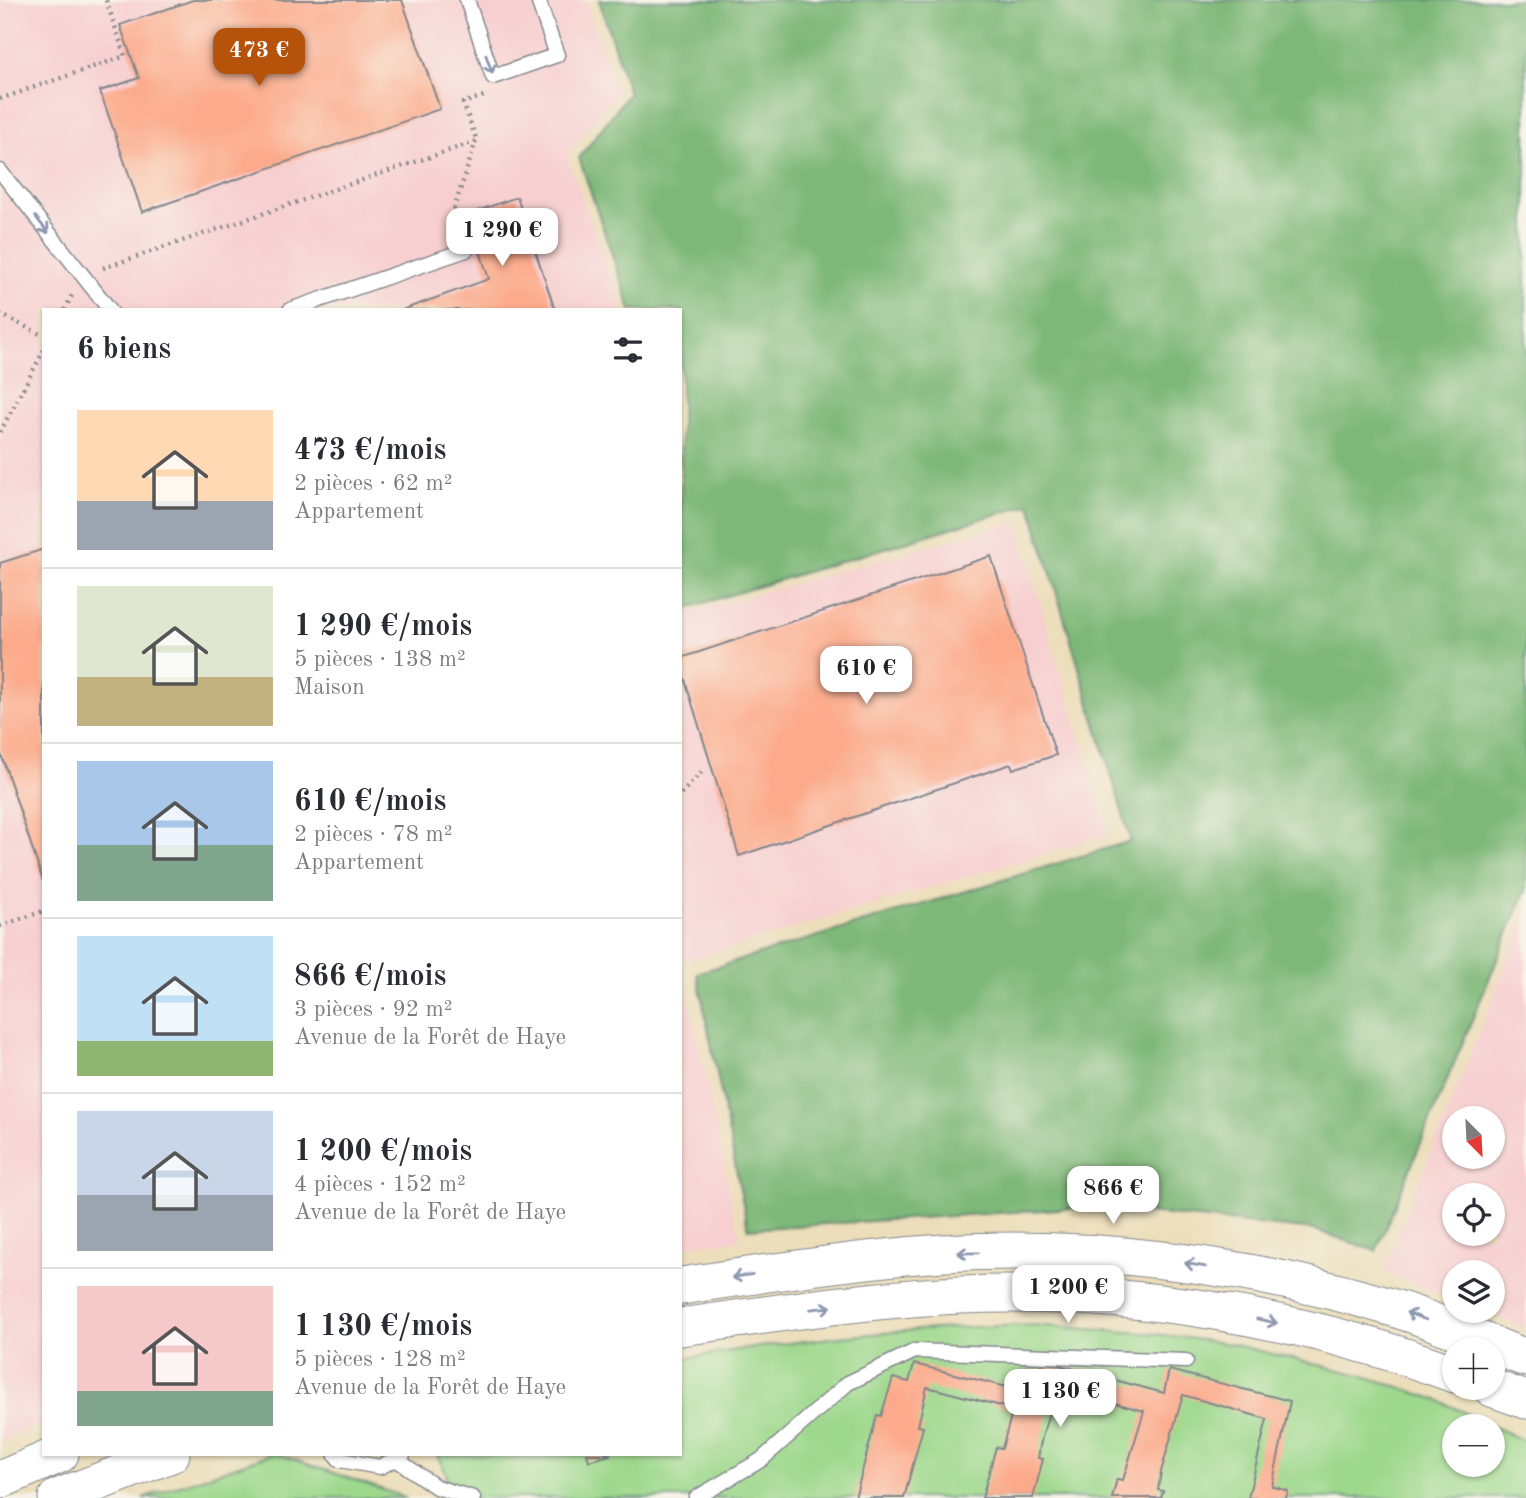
<!DOCTYPE html>
<html lang="fr">
<head>
<meta charset="utf-8">
<style>
  :root { --surface:#fff; --page:#f2f2f3; --text:#2b2b33; --muted:#7c7c81; --line:#e1e1e2; --accent:#b45309 }
  body { margin:0; font-family:"Old Standard TT",serif; background:var(--page); color:var(--text); height:100vh; display:flex; flex-direction:column; font-size:26px; white-space:nowrap }
  * { box-sizing:border-box; margin:0 }
  p { font-size:23px; color:var(--muted) }
  .icon { flex:none; width:38px; height:38px; fill:none; stroke:currentColor; stroke-width:2; stroke-linecap:round; stroke-linejoin:round }
  .map { position:relative; flex:1; overflow:hidden }
  .details { position:absolute; left:42px; top:308px; width:640px; height:1148px; display:flex; flex-direction:column; background:var(--surface); border-radius:0px; box-shadow:0 2px 5px #0004 }
  .details>* { flex:none }
  .needle { width:46px; rotate:156deg }
  .tools { position:absolute; left:1442px; top:1106px; display:grid; gap:14px }
  .tools a { display:grid; place-items:center; width:63px; height:63px; border-radius:50%; background:var(--surface); box-shadow:0 2px 5px #0004; font-size:35px }
  .price { position:absolute; translate:-50% -60px; padding:0 16px; border-radius:14px; background:#fff; color:#222; font-size:23px; line-height:46px; filter:drop-shadow(0 2px 4px #0008) }
  .price::after { content:''; position:absolute; left:50%; top:42px; width:21px; height:16px; margin-left:-10px; background:inherit; clip-path:polygon(0 0,100% 0,50% 100%) }
  .price.current { background:var(--accent); color:#fff }
  ul { padding:0; list-style:none }
  li { display:flex; align-items:center; gap:21px; height:175px; padding:0 35px }
  li+li { border-top:2px solid var(--line) }
  li span { display:grid; place-items:center; flex:none; width:196px; height:140px; border-radius:0px; color:#555 }
  li>.icon { margin-inline-start:auto }
  span .icon { width:84px; height:84px; fill:#fffc; stroke-width:1 }
  li b { font-size:30px }
  h2 { display:flex; justify-content:space-between; align-items:center; height:84px; padding:0 35px; font-size:30px }
  .map>svg:first-child { display:block }
  .built { fill:#f7cfd0; fill-rule:evenodd }
  .green { fill:#9dd88c; stroke:#5c8475; stroke-width:2; fill-rule:evenodd }
  .forest { fill:#7eb878; stroke:#4c746b; stroke-width:2 }
  .building { fill:#fcaa8b }
  .lines { fill:none; stroke-linecap:round; stroke-linejoin:round }
  .service-casing { stroke:#84868c; stroke-width:17 }
  .tertiary-casing { stroke:#84868c; stroke-width:39 }
  .path { stroke:#84868c; stroke-width:4.5; stroke-dasharray:2 5; stroke-linecap:butt }
  .service { stroke:#fff; stroke-width:14 }
  .tertiary { stroke:#fff; stroke-width:37 }
  .oneway { stroke:#8d97ae }
</style>
</head>
<body>
<div class="map">
<svg width="1526" height="1498" viewBox="0 0 1526 1498">
  <rect width="100%" height="100%" fill="#f7f3e8"/>
  <filter id="ink" filterUnits="userSpaceOnUse"><feTurbulence type="fractalNoise" baseFrequency=".0143" numOctaves="2"/><feDisplacementMap in="SourceGraphic" scale="14" xChannelSelector="R" yChannelSelector="G"/><feConvolveMatrix kernelMatrix="1 2 1 2 8 2 1 2 1" color-interpolation-filters="sRGB"/></filter>
  <filter id="wash" filterUnits="userSpaceOnUse"><feTurbulence type="fractalNoise" baseFrequency=".00686" numOctaves="4" result="noise"/><feDisplacementMap in="SourceGraphic" scale="28" xChannelSelector="R" yChannelSelector="G"/><feGaussianBlur stdDeviation="1.57" result="paint"/><feColorMatrix in="noise" values="0 0 0 0 0 0 0 0 0 0 0 0 0 0 0 0 0 1.4 0 .05"/><feComposite in="paint" operator="in"/></filter>
  <g filter="url(#wash)">
    <rect width="100%" height="100%" fill="#ecdeba"/>
    <path class="built" d="M0 0H585L617 93 567 155 623 310H44V1423L0 1441Z
      M1016 522 1109 835 681 962 740 1240 681 1246V615Z
      M1526 914V1328L1482 1311H1493V1272H1454V1300L1383 1272ZM1454 1118H1493V1157H1454ZM1454 1195H1493V1234H1454Z"/>
    <path class="green" d="M1035 1325 1156 1334 1231 1344 1277 1355 1361 1375 1438 1400 1526 1442V1498H440L447 1475 437 1455 681 1454V1359C799 1339 915 1327 1035 1325ZM1454 1426H1493V1465H1454Z
      M271 1454H278L407 1498H143Z"/>
    <path class="forest" d="M599 0H1526V890L1376 1251 1315 1230 1090 1207 748 1229 697 973 1131 841 1030 504 681 610V310H631L579 158 629 93Z"/>
    <g id="blocks">
      <path class="building" d="M193 0H402L440 109 142 212 100 91 139 78 120 25Z
        M517 197 555 310H402L489 279 478 245 485 243 474 212Z
        M44 549V881H43L0 751V563Z
        M991 556 1056 755 1013 769 1011 764 739 856 681 667V658Z
        M1043 1361 1164 1393 1169 1370 1290 1401 1272 1486 1288 1491 1286 1498H1248L1267 1419 1183 1395 1161 1472 1158 1490 1163 1491 1161 1498H1112L1117 1479 1123 1480 1144 1411 1056 1387 1041 1441 1038 1458 1043 1459 1033 1498H982L996 1447 1002 1448 1013 1409 927 1387 918 1426 923 1427 904 1498H855L877 1415 881 1416 893 1378 909 1382 914 1364 1035 1394Z
        M587 1454H610V1455L589 1461Z"/>
    </g>
  </g>
  <g filter="url(#ink)">
    <use href="#blocks" fill-opacity="0" stroke="#84868c" stroke-width="2"/>
    <g class="lines">
      <g class="service-casing">
        <path id="service" d="M467 0 493 77 557 55 538 0
          M0 171 110 310
          M290 310 466 250
          M335 1454 340 1460 380 1467 403 1455
          M396 1459 436 1487 473 1498
          M696 1498 761 1460 848 1383 915 1351 1186 1361"/>
      </g>
      <g class="tertiary-casing">
        <path id="tertiary" d="M681 1286C768 1273 855 1259 943 1253 1095 1244 1252 1265 1397 1309 1441 1323 1483 1342 1526 1358
          M681 1327C773 1314 866 1299 960 1295 1127 1288 1297 1316 1454 1374
          M1492 1388 1526 1400
          M0 1480 60 1454
          M57 1498 171 1454"/>
      </g>
      <path class="path" d="M0 99 125 56 106 0
        M459 229 453 212 476 141
        M103 268 477 141 463 103 484 96
        M65 310 72 295
        M0 314 44 336
        M0 432 44 350
        M681 794 703 770
        M0 926 44 911"/>
      <use href="#service" class="service"/>
      <use href="#tertiary" class="tertiary"/>
    </g>
    <defs><path id="oneway-shaft" d="M-6 0H5M1.5-3L5.5 0L1.5 3" fill="none" stroke-width="1.6" stroke-linecap="round" stroke-linejoin="round" transform="scale(1.75)"/></defs>
    <g class="oneway">
      <use href="#oneway-shaft" transform="translate(489 64) rotate(71)"/>
      <use href="#oneway-shaft" transform="translate(42 225) rotate(52)"/>
      <use href="#oneway-shaft" transform="translate(968 1253) rotate(179)"/>
      <use href="#oneway-shaft" transform="translate(1195 1265) rotate(-170)"/>
      <use href="#oneway-shaft" transform="translate(742 1276) rotate(171)"/>
      <use href="#oneway-shaft" transform="translate(821 1308) rotate(-6)"/>
      <use href="#oneway-shaft" transform="translate(1416 1316) rotate(-159)"/>
      <use href="#oneway-shaft" transform="translate(1267 1321) rotate(12)"/>
    </g>
  </g>
</svg>
<div class="tools">
<a><svg class="needle" viewBox="-14 -14 28 28"><path d="M0-13l5 13h-10z" fill="#e53935"/><path d="M0 13l5-13h-10z" fill="#7c7c81"/></svg></a>
<a><svg class="icon" aria-label="locate" viewBox="0 0 24 24"><circle cx="12" cy="12" r="6"/><path d="M12 2v4M12 18v4M2 12h4M18 12h4"/></svg></a>
<a><svg class="icon" aria-label="layers" viewBox="0 0 24 24"><path d="M12 4l9 5-9 5-9-5zM3 14l9 5 9-5"/></svg></a>
<a>+</a>
<a>−</a>
</div>
<b class="price current" style="left:259px;top:88px">473 €</b>
<b class="price" style="left:502px;top:268px">1 290 €</b>
<b class="price" style="left:866px;top:706px">610 €</b>
<b class="price" style="left:1113px;top:1226px">866 €</b>
<b class="price" style="left:1068px;top:1325px">1 200 €</b>
<b class="price" style="left:1060px;top:1429px">1 130 €</b>
<section class="details">
<h2>6 biens<svg class="icon" aria-label="filters" viewBox="0 0 24 24"><path d="M4 7h16M4 17h16"/><circle cx="9" cy="7" r="2"/><circle cx="15" cy="17" r="2"/></svg></h2>
<ul>
<li><span style="background:linear-gradient(#ffd9b3 65%,#9aa5b1 0)"><svg class="icon" aria-label="home" viewBox="0 0 24 24"><path d="M3 11l9-7 9 7M6 9v11h12V9"/></svg></span><div><b>473 €/mois</b><p>2 pièces · 62 m²</p><p>Appartement</p></div></li>
<li><span style="background:linear-gradient(#dfe7d0 65%,#c2b280 0)"><svg class="icon" aria-label="home" viewBox="0 0 24 24"><path d="M3 11l9-7 9 7M6 9v11h12V9"/></svg></span><div><b>1 290 €/mois</b><p>5 pièces · 138 m²</p><p>Maison</p></div></li>
<li><span style="background:linear-gradient(#a9c7e8 60%,#7fa58c 0)"><svg class="icon" aria-label="home" viewBox="0 0 24 24"><path d="M3 11l9-7 9 7M6 9v11h12V9"/></svg></span><div><b>610 €/mois</b><p>2 pièces · 78 m²</p><p>Appartement</p></div></li>
<li><span style="background:linear-gradient(#bfe0f5 75%,#8fb573 0)"><svg class="icon" aria-label="home" viewBox="0 0 24 24"><path d="M3 11l9-7 9 7M6 9v11h12V9"/></svg></span><div><b>866 €/mois</b><p>3 pièces · 92 m²</p><p>Avenue de la Forêt de Haye</p></div></li>
<li><span style="background:linear-gradient(#c9d6e8 60%,#9aa5b1 0)"><svg class="icon" aria-label="home" viewBox="0 0 24 24"><path d="M3 11l9-7 9 7M6 9v11h12V9"/></svg></span><div><b>1 200 €/mois</b><p>4 pièces · 152 m²</p><p>Avenue de la Forêt de Haye</p></div></li>
<li><span style="background:linear-gradient(#f6c9c9 75%,#7fa58c 0)"><svg class="icon" aria-label="home" viewBox="0 0 24 24"><path d="M3 11l9-7 9 7M6 9v11h12V9"/></svg></span><div><b>1 130 €/mois</b><p>5 pièces · 128 m²</p><p>Avenue de la Forêt de Haye</p></div></li>
</ul>
</section>
</div>
</body>
</html>
